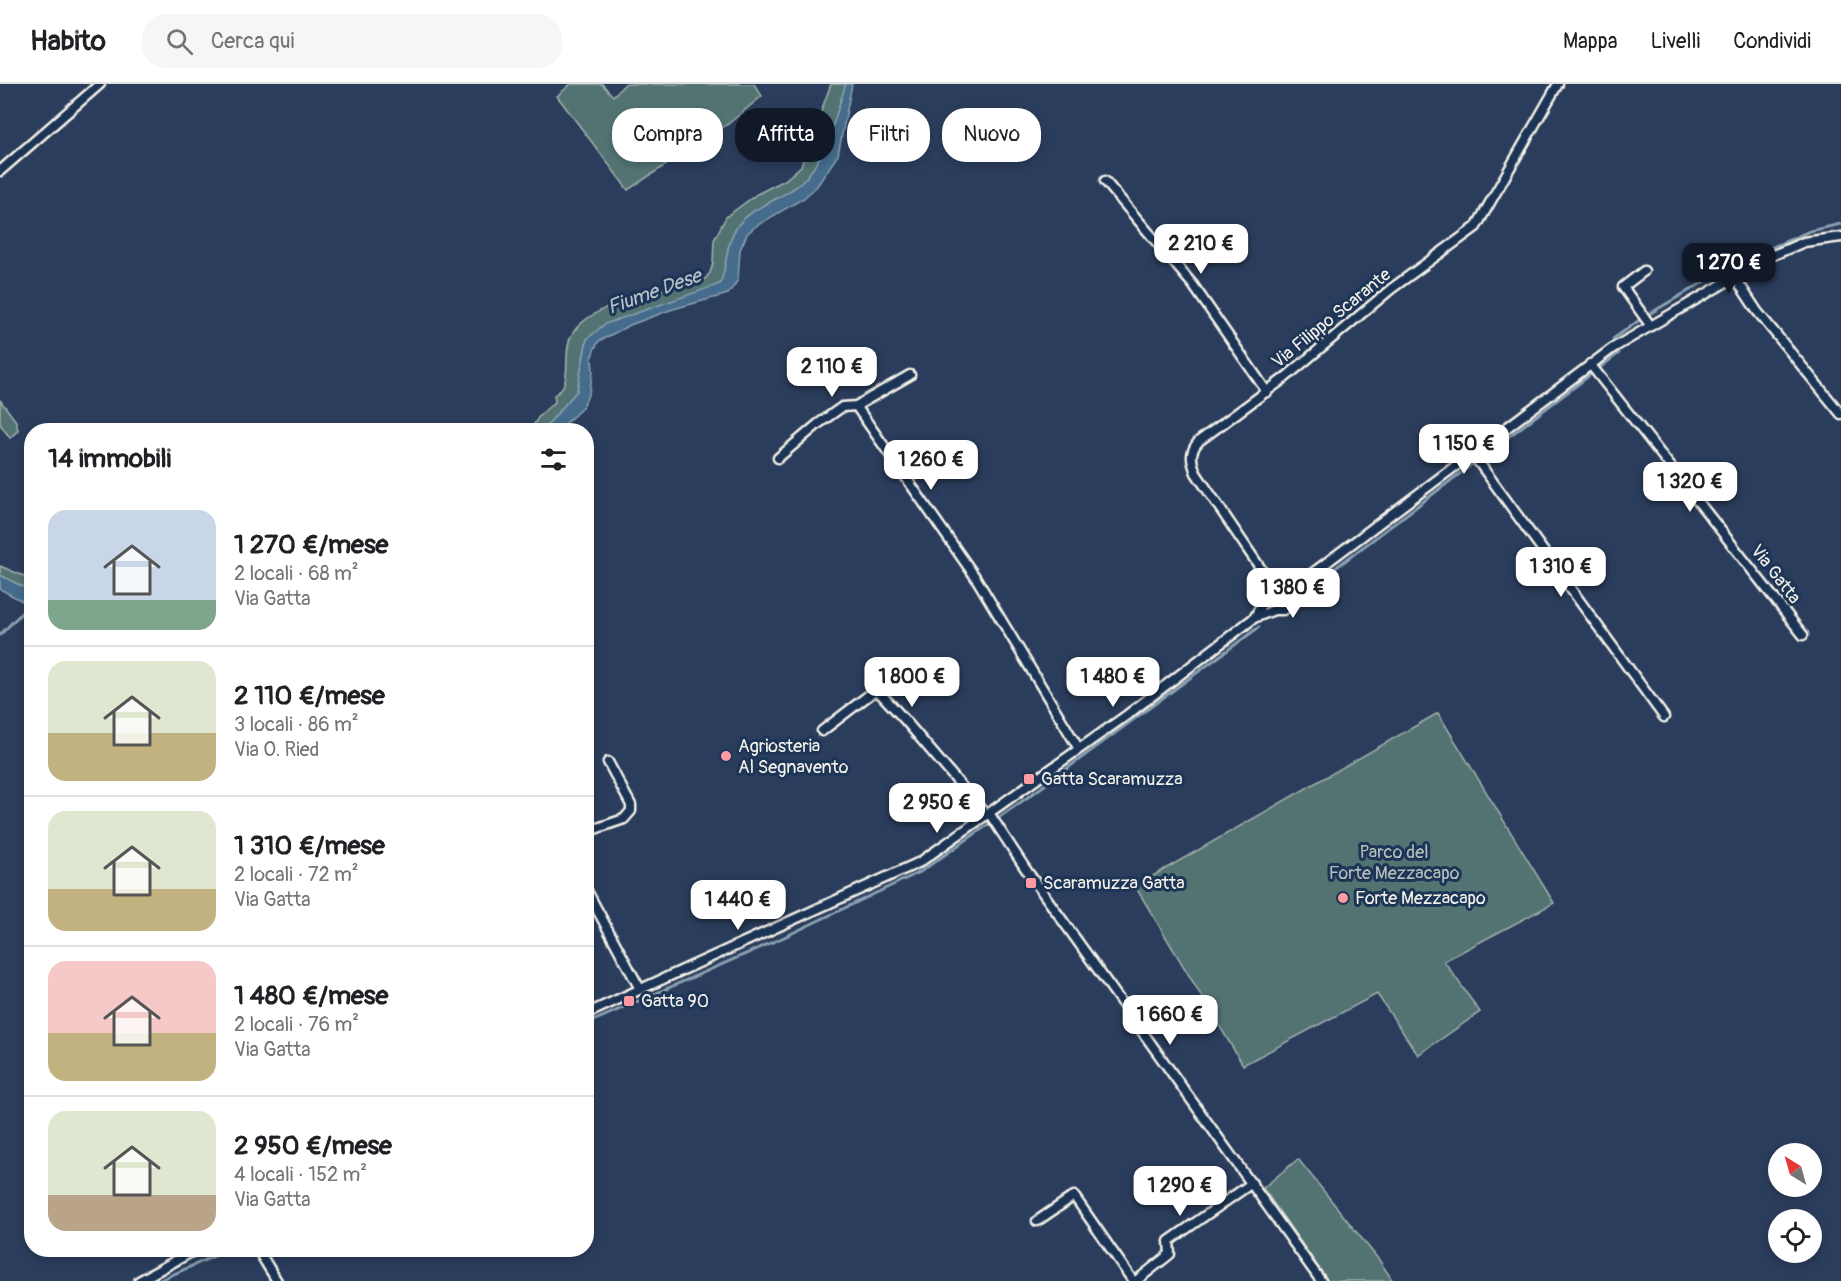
<!DOCTYPE html>
<html lang="it">
<head>
<meta charset="utf-8">
<style>
  :root { --surface:#fff; --page:#f6f6f6; --text:#202124; --muted:#757577; --line:#e0e0e0; --accent:#111827 }
  body { margin:0; font-family:Pangolin,sans-serif; background:var(--page); color:var(--text); height:100vh; display:flex; flex-direction:column; font-size:22px; white-space:nowrap }
  * { box-sizing:border-box; margin:0 }
  p { font-size:20px; color:var(--muted) }
  .icon { flex:none; width:33px; height:33px; fill:none; stroke:currentColor; stroke-width:2; stroke-linecap:round; stroke-linejoin:round }
  .map { position:relative; flex:1; overflow:hidden }
  .details { position:absolute; left:24px; top:339px; width:570px; height:834px; display:flex; flex-direction:column; background:var(--surface); border-radius:24px; box-shadow:0 3px 9px #0003 }
  .details>* { flex:none }
  .guide { position:absolute; left:612px; top:24px; width:570px; height:54px; display:flex; gap:12px }
  .needle { width:39px; rotate:323deg }
  .tools { position:absolute; left:1768px; top:1059px; display:grid; gap:12px }
  .tools a { display:grid; place-items:center; width:54px; height:54px; border-radius:50%; background:var(--surface); box-shadow:0 3px 9px #0003; font-size:30px }
  .price { position:absolute; translate:-50% -51px; padding:0 14px; border-radius:12px; background:#fff; color:#222; font-size:20px; line-height:39px; filter:drop-shadow(0 2px 3px #0008) }
  .price::after { content:''; position:absolute; left:50%; top:36px; width:18px; height:14px; margin-left:-9px; background:inherit; clip-path:polygon(0 0,100% 0,50% 100%) }
  .price.active { background:var(--accent); color:#fff }
  ul { padding:0; list-style:none }
  li { display:flex; align-items:center; gap:18px; height:150px; padding:0 24px }
  li+li { border-top:2px solid var(--line) }
  li span { display:grid; place-items:center; flex:none; width:168px; height:120px; border-radius:18px; color:#555 }
  li>.icon { margin-inline-start:auto }
  span .icon { width:72px; height:72px; fill:#fffc; stroke-width:1 }
  li b { font-size:26px }
  h2 { display:flex; justify-content:space-between; align-items:center; height:72px; padding:0 24px; font-size:26px }
  .chip { padding:0 21px; border-radius:24px; background:var(--surface); box-shadow:0 3px 9px #0003; font-size:21px; line-height:54px }
  .chip.active { background:var(--accent); color:#fff }
  header { display:flex; align-items:center; gap:36px; box-sizing:border-box; height:84px; padding:0 30px; background:var(--surface); border-bottom:2px solid var(--line) }
  header strong { font-size:28px }
  nav { display:flex; gap:33px; margin-inline-start:auto; font-size:21px }
  .search { width:420px; height:54px; background:var(--page); display:flex; align-items:center; gap:15px; box-sizing:border-box; padding:0 21px; border-radius:24px; color:var(--muted); font-size:22px }
  .map>svg:first-child { display:block }
  .green { fill:#537373; stroke:#a4b2ae; stroke-width:1.5 }
  .water { fill:#446c8c; stroke:#8aa1b1; stroke-width:1.5 }
  .lines { fill:none; stroke-linecap:round; stroke-linejoin:round }
  .stream { stroke:#8aa1b1; stroke-width:3 }
  .minor-casing { stroke:#f4f1e8; stroke-width:13 }
  .minor { stroke:#1d3557; stroke-width:8 }
  .poi-dot { fill:#ff9aa2; stroke:#1d3557; stroke-width:2 }
  .labels { text-anchor:middle; stroke-width:6; stroke-linejoin:round; paint-order:stroke }
  .street-label { font-size:18px; fill:#f4f1e8; stroke:#1d3557 }
  .poi-label { font-size:18px; fill:#f4f1e8; stroke:#1d3557; text-anchor:start }
  .park-label { font-size:18px; fill:#b4bfb9; stroke:#1d3557 }
  .water-label { font-size:20px; font-style:italic; fill:#b6c2c8; stroke:#1d3557 }
</style>
</head>
<body>
<header>
<strong>Habito</strong>
<div class="search"><svg class="icon" aria-label="search" viewBox="0 0 24 24"><circle cx="10" cy="10" r="6"/><path d="M15 15l6 6"/></svg>Cerca qui</div>
<nav><a>Mappa</a><a>Livelli</a><a>Condividi</a></nav>
</header>
<div class="map">
<svg width="1841" height="1197" viewBox="0 0 1841 1197">
  <rect width="100%" height="100%" fill="#2b3d5c"/>
  <filter id="ink" filterUnits="userSpaceOnUse"><feTurbulence type="fractalNoise" baseFrequency=".0167" numOctaves="2"/><feDisplacementMap in="SourceGraphic" scale="12" xChannelSelector="R" yChannelSelector="G"/><feConvolveMatrix kernelMatrix="1 2 1 2 8 2 1 2 1" color-interpolation-filters="sRGB"/></filter>
  <g filter="url(#ink)">
    <path class="green" d="M571 0H602L613 12 625 0H754L762 12 728 40 628 106 557 12Z
      M831 0H846C835 33 827 75 801 99 782 116 751 122 737 143 725 160 728 181 720 200L587 255 577 307 543 346H532C535 334 545 326 555 318L554 311C575 299 561 273 571 252 587 219 672 202 705 195L710 189 713 179 714 156 726 133 757 110 785 96 801 82Z
      M0 316 16 337 18 346 10 354 0 340Z
      M0 482 31 495V507L0 491Z
      M1438 629 1554 819 1444 877 1480 928 1418 971 1377 910 1243 981 1135 802Z
      M1298 1075 1379 1176 1393 1197H1328L1263 1104Z"/>
    <path class="water" d="M846 0H852L838 71 817 102 804 114 756 142 747 150 740 166 738 196 728 210 673 225 630 241 599 257 594 266 592 273 593 288 589 309 582 324 558 346H543L577 307 587 255 605 240 720 200C728 181 725 160 737 143 751 122 782 116 801 99 826 76 835 32 846 0Z
      M0 491 31 507V522L0 505Z"/>
    <g class="lines">
      <path class="stream" d="M1649 230 1738 178 1810 147 1841 140
        M1615 257 1613 255 1641 235
        M1313 501 1619 269 1617 265
        M0 551 32 518
        M586 940 782 854 920 788 1031 711 1259 543
        M158 1197 228 1166"/>
      <g class="minor-casing">
        <path id="minor" d="M0 87 100 0
          M1105 97 1193 201 1267 308
          M1644 187 1623 203 1650 241
          M1734 192 1757 227 1841 330
          M1590 280 1803 551
          M856 322 976 494 1079 665
          M1472 369 1664 633
          M778 374 818 340 842 323 856 322 910 291
          M1277 502 1263 488 1196 389C1191 376 1189 368 1199 357L1286 293 1391 205 1476 143 1558 0
          M1254 534C1259 527 1266 508 1272 504 1275 502 1295 500 1302 497L1613 264 1771 172 1804 158 1841 153
          M822 647 873 608 880 609 904 635 986 731
          M989 729 1025 784 1321 1197
          M586 748 624 735 631 727V721L608 678
          M586 805 640 905
          M586 930 920 778 1127 631 1254 534 1274 526H1283L1287 523 1302 497
          M1037 1137 1074 1112 1133 1197
          M258 1166 277 1197
          M139 1197 195 1166
          M1136 1197 1170 1170 1169 1157 1252 1099"/>
      </g>
      <use href="#minor" class="minor"/>
    </g>
  </g>
  <g class="poi-dot">
    <circle cx="726" cy="672" r="6"/>
    <rect x="1023" y="689" width="12" height="12" rx="3"/>
    <rect x="1025" y="793" width="12" height="12" rx="3"/>
    <circle cx="1343" cy="814" r="6"/>
    <rect x="623" y="911" width="12" height="12" rx="3"/>
  </g>
  <g class="labels">
    <g class="street-label">
      <text transform="translate(1331 234) rotate(-39)" y="6">Via Filippo Scarante</text>
      <text transform="translate(1776 490) rotate(52)" y="6">Via Gatta</text>
    </g>
    <g class="poi-label">
      <text x="738" y="668">Agriosteria<tspan x="738" dy="21">Al Segnavento</tspan></text>
      <text x="1041" y="701">Gatta Scaramuzza</text>
      <text x="1043" y="805">Scaramuzza Gatta</text>
      <text x="1355" y="820">Forte Mezzacapo</text>
      <text x="641" y="923">Gatta 90</text>
    </g>
    <g class="park-label">
      <text x="1394" y="774">Parco del<tspan x="1394" dy="21">Forte Mezzacapo</tspan></text>
    </g>
    <g class="water-label">
      <text transform="translate(654 207) rotate(-20)" y="7">Fiume Dese</text>
    </g>
  </g>
</svg>
<div class="tools">
<a><svg class="needle" viewBox="-14 -14 28 28"><path d="M0-13l5 13h-10z" fill="#e53935"/><path d="M0 13l5-13h-10z" fill="#757577"/></svg></a>
<a><svg class="icon" aria-label="locate" viewBox="0 0 24 24"><circle cx="12" cy="12" r="6"/><path d="M12 2v4M12 18v4M2 12h4M18 12h4"/></svg></a>
</div>
<b class="price" style="left:1201px;top:191px">2 210 €</b>
<b class="price active" style="left:1729px;top:210px">1 270 €</b>
<b class="price" style="left:832px;top:314px">2 110 €</b>
<b class="price" style="left:1464px;top:391px">1 150 €</b>
<b class="price" style="left:931px;top:407px">1 260 €</b>
<b class="price" style="left:1690px;top:429px">1 320 €</b>
<b class="price" style="left:1561px;top:514px">1 310 €</b>
<b class="price" style="left:1293px;top:535px">1 380 €</b>
<b class="price" style="left:912px;top:624px">1 800 €</b>
<b class="price" style="left:1113px;top:624px">1 480 €</b>
<b class="price" style="left:937px;top:750px">2 950 €</b>
<b class="price" style="left:738px;top:847px">1 440 €</b>
<b class="price" style="left:1170px;top:962px">1 660 €</b>
<b class="price" style="left:1180px;top:1133px">1 290 €</b>
<div class="guide">
<a class="chip">Compra</a>
<a class="chip active">Affitta</a>
<a class="chip">Filtri</a>
<a class="chip">Nuovo</a>
</div>
<section class="details">
<h2>14 immobili<svg class="icon" aria-label="filters" viewBox="0 0 24 24"><path d="M4 7h16M4 17h16"/><circle cx="9" cy="7" r="2"/><circle cx="15" cy="17" r="2"/></svg></h2>
<ul>
<li><span style="background:linear-gradient(#c9d6e8 75%,#7fa58c 0)"><svg class="icon" aria-label="home" viewBox="0 0 24 24"><path d="M3 11l9-7 9 7M6 9v11h12V9"/></svg></span><div><b>1 270 €/mese</b><p>2 locali · 68 m²</p><p>Via Gatta</p></div></li>
<li><span style="background:linear-gradient(#dfe7d0 60%,#c2b280 0)"><svg class="icon" aria-label="home" viewBox="0 0 24 24"><path d="M3 11l9-7 9 7M6 9v11h12V9"/></svg></span><div><b>2 110 €/mese</b><p>3 locali · 86 m²</p><p>Via O. Ried</p></div></li>
<li><span style="background:linear-gradient(#dfe7d0 65%,#c2b280 0)"><svg class="icon" aria-label="home" viewBox="0 0 24 24"><path d="M3 11l9-7 9 7M6 9v11h12V9"/></svg></span><div><b>1 310 €/mese</b><p>2 locali · 72 m²</p><p>Via Gatta</p></div></li>
<li><span style="background:linear-gradient(#f6c9c9 60%,#c2b280 0)"><svg class="icon" aria-label="home" viewBox="0 0 24 24"><path d="M3 11l9-7 9 7M6 9v11h12V9"/></svg></span><div><b>1 480 €/mese</b><p>2 locali · 76 m²</p><p>Via Gatta</p></div></li>
<li><span style="background:linear-gradient(#dfe7d0 70%,#b9a48a 0)"><svg class="icon" aria-label="home" viewBox="0 0 24 24"><path d="M3 11l9-7 9 7M6 9v11h12V9"/></svg></span><div><b>2 950 €/mese</b><p>4 locali · 152 m²</p><p>Via Gatta</p></div></li>
</ul>
</section>
</div>
</body>
</html>
